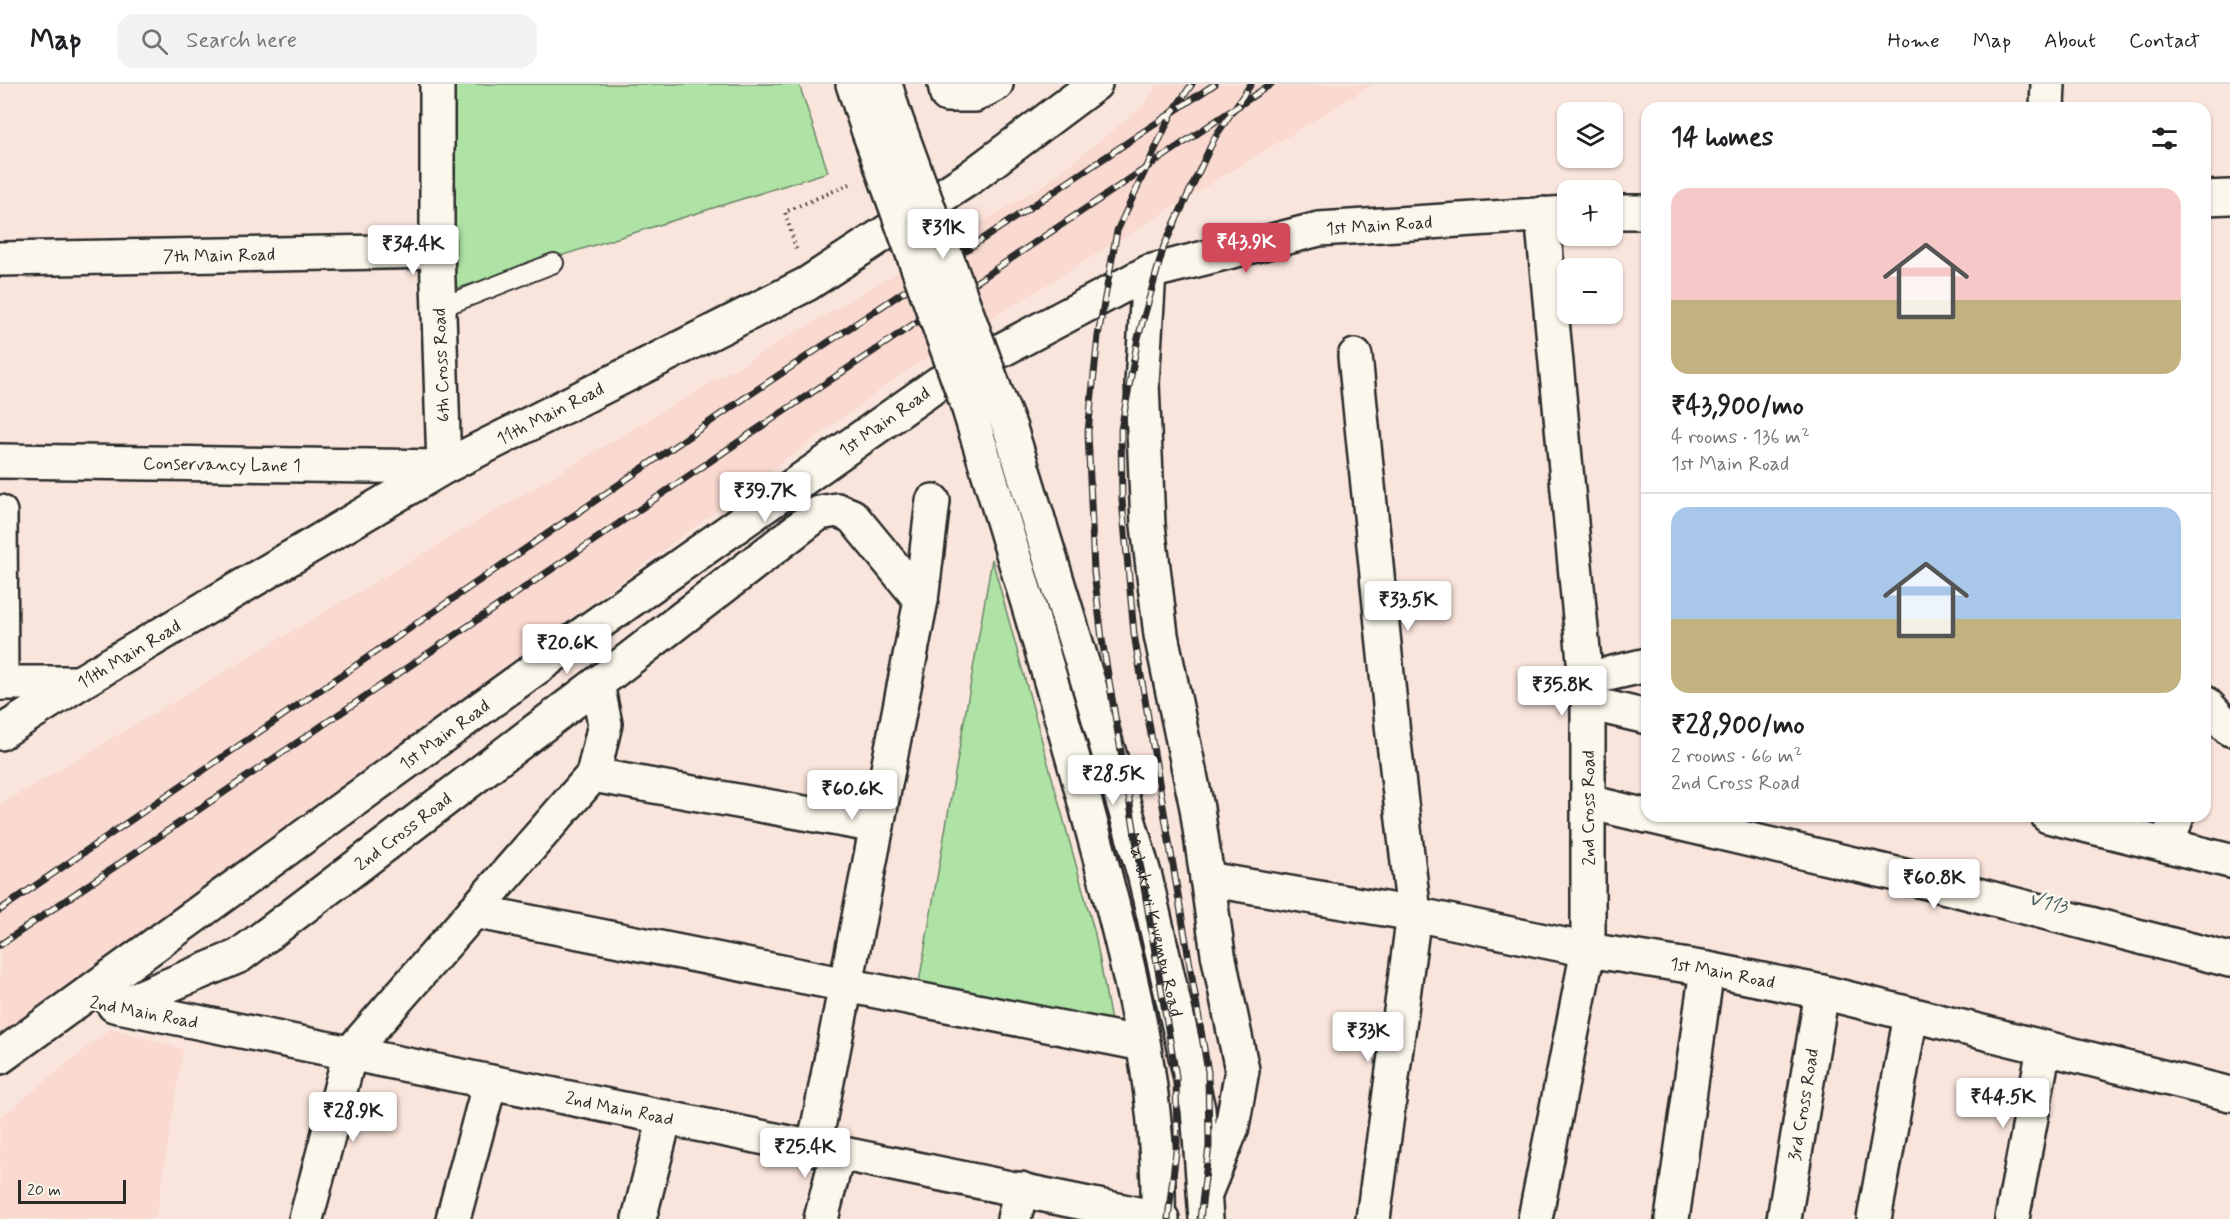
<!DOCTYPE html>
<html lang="en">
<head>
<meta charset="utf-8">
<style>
  :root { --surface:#fff; --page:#f2f2f2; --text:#202124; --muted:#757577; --line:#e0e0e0; --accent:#d1495b }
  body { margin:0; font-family:Mynerve,sans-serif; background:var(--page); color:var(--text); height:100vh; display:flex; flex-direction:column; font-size:22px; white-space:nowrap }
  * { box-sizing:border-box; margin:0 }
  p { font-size:20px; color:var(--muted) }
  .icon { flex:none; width:33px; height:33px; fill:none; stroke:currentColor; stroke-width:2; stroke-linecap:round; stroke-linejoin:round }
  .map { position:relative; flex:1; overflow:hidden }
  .sheet { position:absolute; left:1641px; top:18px; width:570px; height:720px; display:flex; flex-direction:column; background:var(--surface); border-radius:18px; box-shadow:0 2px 4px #0004 }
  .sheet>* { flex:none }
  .fabs { position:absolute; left:1557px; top:18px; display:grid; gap:12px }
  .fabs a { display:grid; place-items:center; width:66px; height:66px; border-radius:12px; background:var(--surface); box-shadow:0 2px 4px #0004; font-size:30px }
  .scale { position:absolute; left:18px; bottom:15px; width:108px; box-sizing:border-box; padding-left:6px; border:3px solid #2b2b2b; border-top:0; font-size:16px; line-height:21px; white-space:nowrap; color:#2b2b2b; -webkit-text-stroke:4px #fbf7ec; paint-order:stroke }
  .price { position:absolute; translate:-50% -51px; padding:0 14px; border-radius:6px; background:#fff; color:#222; font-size:20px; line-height:39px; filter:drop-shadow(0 2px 3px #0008) }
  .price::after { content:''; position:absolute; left:50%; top:36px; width:18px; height:14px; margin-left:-9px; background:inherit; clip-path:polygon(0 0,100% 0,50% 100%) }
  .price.active { background:var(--accent); color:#fff }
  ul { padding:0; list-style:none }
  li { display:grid; align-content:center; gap:12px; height:318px; padding:0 30px }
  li+li { border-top:2px solid var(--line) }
  li span { display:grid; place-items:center; height:186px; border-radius:18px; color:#555 }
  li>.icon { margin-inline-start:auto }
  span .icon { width:108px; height:108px; fill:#fffc; stroke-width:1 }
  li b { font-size:26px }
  h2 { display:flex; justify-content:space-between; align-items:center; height:72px; padding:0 30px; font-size:26px }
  header { display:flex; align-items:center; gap:36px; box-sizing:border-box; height:84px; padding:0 30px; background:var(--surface); border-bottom:2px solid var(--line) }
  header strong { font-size:28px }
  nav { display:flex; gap:33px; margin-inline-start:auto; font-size:21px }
  .search { width:420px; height:54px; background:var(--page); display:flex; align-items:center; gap:15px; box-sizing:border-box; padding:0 21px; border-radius:18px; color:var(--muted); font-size:22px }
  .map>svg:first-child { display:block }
  .built { fill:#f9d9d0 }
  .green { fill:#aee3a5; stroke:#6c8768; stroke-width:1.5 }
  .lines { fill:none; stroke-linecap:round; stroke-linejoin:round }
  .service-casing { stroke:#2b2b2b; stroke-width:22 }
  .minor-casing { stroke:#2b2b2b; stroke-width:38 }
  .tertiary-casing { stroke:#2b2b2b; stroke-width:38 }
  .secondary-casing { stroke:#2b2b2b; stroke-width:38 }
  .path { stroke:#2b2b2b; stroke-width:4; stroke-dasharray:1.5 4.5; stroke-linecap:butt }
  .service { stroke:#fbf7ec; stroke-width:18 }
  .minor { stroke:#fbf7ec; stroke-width:33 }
  .tertiary { stroke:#fbf7ec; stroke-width:33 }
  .secondary { stroke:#fbf7ec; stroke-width:33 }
  .rail-casing { stroke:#2b2b2b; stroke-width:7 }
  .rail { stroke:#fbf7ec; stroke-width:4.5; stroke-dasharray:14; stroke-linecap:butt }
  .secondary-bridge-casing { stroke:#2b2b2b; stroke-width:38; stroke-linecap:butt }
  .secondary-bridge { stroke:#fbf7ec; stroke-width:33 }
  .labels { text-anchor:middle; stroke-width:5; stroke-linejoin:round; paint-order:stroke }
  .street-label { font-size:18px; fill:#2b2b2b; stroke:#fbf7ec }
  .water-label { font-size:20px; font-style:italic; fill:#425a5d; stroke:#fbf7ec }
</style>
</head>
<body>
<header>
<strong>Map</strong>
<div class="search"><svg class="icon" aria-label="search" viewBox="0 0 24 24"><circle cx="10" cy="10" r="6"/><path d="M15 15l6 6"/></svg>Search here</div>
<nav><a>Home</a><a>Map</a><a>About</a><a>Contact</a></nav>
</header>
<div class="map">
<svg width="2230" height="1135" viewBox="0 0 2230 1135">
  <rect width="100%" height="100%" fill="#fae5dc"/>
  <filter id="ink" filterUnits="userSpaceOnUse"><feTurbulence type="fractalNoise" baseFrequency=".0167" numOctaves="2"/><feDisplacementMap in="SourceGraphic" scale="12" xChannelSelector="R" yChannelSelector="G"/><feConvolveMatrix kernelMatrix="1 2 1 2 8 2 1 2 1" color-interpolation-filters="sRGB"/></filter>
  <g filter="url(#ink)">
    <path class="built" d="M1157 0H1373L903 289 0 956V721L1046 100 1142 23Z
      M111 944 183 965 156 1135H0V1034Z"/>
    <path class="green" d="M446 0H799L828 88 445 208Z
      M992 475 1095 850 1111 937 918 904Z"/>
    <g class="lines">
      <g class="service-casing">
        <path id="service" d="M439 224 554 179"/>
      </g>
      <g class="minor-casing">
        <g id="minor">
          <path d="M945 0 947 11H975L996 0"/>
          <path id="s1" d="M0 175 437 167"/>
          <path d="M1149 188 1142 299 1148 441 1161 551 1197 724 1218 870 1242 986 1232 1043 1206 1107"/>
          <path d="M1355 272 1393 650 1414 830 1373 1135"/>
          <path id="s2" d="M0 377 444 383 437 167V0"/>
          <path d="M0 428 1 599"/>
          <path d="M1586 595 1647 581"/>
          <path d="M597 600 819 429 837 426 852 432 921 516"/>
          <path d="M1588 619 1647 633"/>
          <path d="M2205 619 2230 645"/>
          <path d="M593 691 877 742"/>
          <path d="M1588 718 1647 732"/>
          <path d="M1648 732 1896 790 2230 876"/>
          <path d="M2048 732 2230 777"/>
          <path d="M2167 761 2177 732"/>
          <path id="s3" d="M1207 795 1414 830 1588 866 1707 885 1822 908 2230 1010"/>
          <path d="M474 827 1143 960"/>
          <path id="s4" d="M114 921 1162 1135"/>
          <path id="s5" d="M119 922 239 872 597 600 605 640 593 691 350 969 306 1135"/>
          <path d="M814 1064 921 516 933 417"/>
          <path d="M453 1135 490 998"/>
          <path d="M639 1135 665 1033"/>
          <path d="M821 1135 838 1068"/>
          <path d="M1014 1135 1021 1105"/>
          <path d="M1535 1135 1588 866V619L1542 130"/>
          <path d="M1672 1135 1707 885"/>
          <path id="s6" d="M1784 1135 1822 908"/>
          <path d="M1874 1135 1911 931"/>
          <path d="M2012 1135 2044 964"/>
        </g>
      </g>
      <g class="tertiary-casing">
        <path id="tertiary" d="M2205 114 2230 113
          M0 649 79 599"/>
      </g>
      <g class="secondary-casing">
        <g id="secondary">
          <path d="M853 0 869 48"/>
          <path d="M885 0 894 30"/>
          <path d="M2047 24 2048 0"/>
          <path d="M1612 128H1647"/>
          <path id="s7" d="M997 312 1010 344 1089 601 1145 793 1198 1025 1206 1135"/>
          <path d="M968 322C1011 462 1054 602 1092 744 1127 872 1161 1001 1158 1135"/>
          <path id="s8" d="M0 599H79L444 383 807 200 971 93 1095 0"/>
          <path id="s9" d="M0 973 586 548 939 299 1149 188 1319 145 1568 129"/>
        </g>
      </g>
      <path class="path" d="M796 165 785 128 850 100"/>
      <use href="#service" class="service"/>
      <use href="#minor" class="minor"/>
      <use href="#tertiary" class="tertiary"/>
      <use href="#secondary" class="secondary"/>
      <g class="rail-casing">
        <path id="rail" d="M0 826 749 311 1215 0
          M0 861 756 346 1271 0
          M1168 1135 1177 1059 1176 992 1102 555 1094 488 1088 348 1098 252 1117 147 1172 29 1192 0
          M1200 1135 1209 1062 1208 988 1134 550 1122 416 1121 346 1138 254 1164 162 1215 53 1251 0"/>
      </g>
      <use href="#rail" class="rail"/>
      <g class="secondary-bridge-casing">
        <path id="secondary-bridge" d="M894 30 997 312
          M869 48 968 322"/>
      </g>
      <use href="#secondary-bridge" class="secondary-bridge"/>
    </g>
  </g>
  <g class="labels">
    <g class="street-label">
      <text dy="6" stroke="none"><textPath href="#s9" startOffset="1629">1st Main Road</textPath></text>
      <text dy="6" stroke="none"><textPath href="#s1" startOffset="219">7th Main Road</textPath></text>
      <text transform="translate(441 281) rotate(-92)" y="6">6th Cross Road</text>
      <text dy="6" stroke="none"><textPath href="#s8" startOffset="622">11th Main Road</textPath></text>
      <text dy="6" stroke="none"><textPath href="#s9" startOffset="1089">1st Main Road</textPath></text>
      <text dy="6" stroke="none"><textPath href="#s2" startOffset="222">Conservancy Lane 1</textPath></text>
      <text transform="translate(129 570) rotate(-31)" y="6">11th Main Road</text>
      <text dy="6" stroke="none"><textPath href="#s9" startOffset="549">1st Main Road</textPath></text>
      <text transform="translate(1588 724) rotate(-90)" y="6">2nd Cross Road</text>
      <text dy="6" stroke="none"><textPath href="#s5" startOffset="336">2nd Cross Road</textPath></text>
      <text dy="6" stroke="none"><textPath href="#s7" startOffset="552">Mahakavi Kuvempu Road</textPath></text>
      <text dy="6" stroke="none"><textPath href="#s3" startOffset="524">1st Main Road</textPath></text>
      <text transform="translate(144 928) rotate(11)" y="6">2nd Main Road</text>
      <text dy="6" stroke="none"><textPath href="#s6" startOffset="116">3rd Cross Road</textPath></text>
      <text dy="6" stroke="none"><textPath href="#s4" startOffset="516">2nd Main Road</textPath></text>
    </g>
    <g class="water-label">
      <text transform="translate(2048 818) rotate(15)" y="7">V113</text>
    </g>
  </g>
</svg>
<div class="fabs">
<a><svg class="icon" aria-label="layers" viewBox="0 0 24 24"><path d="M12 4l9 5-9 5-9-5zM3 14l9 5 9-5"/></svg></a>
<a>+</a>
<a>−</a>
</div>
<div class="scale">20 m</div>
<b class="price" style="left:943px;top:176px">₹31K</b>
<b class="price active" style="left:1246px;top:190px">₹43.9K</b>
<b class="price" style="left:413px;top:192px">₹34.4K</b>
<b class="price" style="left:765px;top:439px">₹39.7K</b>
<b class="price" style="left:1408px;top:548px">₹33.5K</b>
<b class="price" style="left:567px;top:591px">₹20.6K</b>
<b class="price" style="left:1562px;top:633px">₹35.8K</b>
<b class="price" style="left:1113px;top:722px">₹28.5K</b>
<b class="price" style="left:852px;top:737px">₹60.6K</b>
<b class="price" style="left:1934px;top:826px">₹60.8K</b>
<b class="price" style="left:1368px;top:979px">₹33K</b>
<b class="price" style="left:2003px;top:1045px">₹44.5K</b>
<b class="price" style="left:353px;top:1059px">₹28.9K</b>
<b class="price" style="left:805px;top:1095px">₹25.4K</b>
<section class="sheet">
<h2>14 homes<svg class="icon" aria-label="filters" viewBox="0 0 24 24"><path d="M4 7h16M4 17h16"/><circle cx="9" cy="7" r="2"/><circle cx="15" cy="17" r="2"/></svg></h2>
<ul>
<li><span style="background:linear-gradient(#f6c9c9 60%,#c2b280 0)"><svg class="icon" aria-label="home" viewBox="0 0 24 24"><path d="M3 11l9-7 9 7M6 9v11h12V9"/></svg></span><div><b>₹43,900/mo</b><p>4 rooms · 136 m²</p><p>1st Main Road</p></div></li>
<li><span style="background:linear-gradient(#a9c7e8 60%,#c2b280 0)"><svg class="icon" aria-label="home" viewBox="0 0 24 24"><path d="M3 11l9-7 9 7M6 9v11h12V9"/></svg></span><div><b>₹28,900/mo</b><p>2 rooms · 66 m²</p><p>2nd Cross Road</p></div></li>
</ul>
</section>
</div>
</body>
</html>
